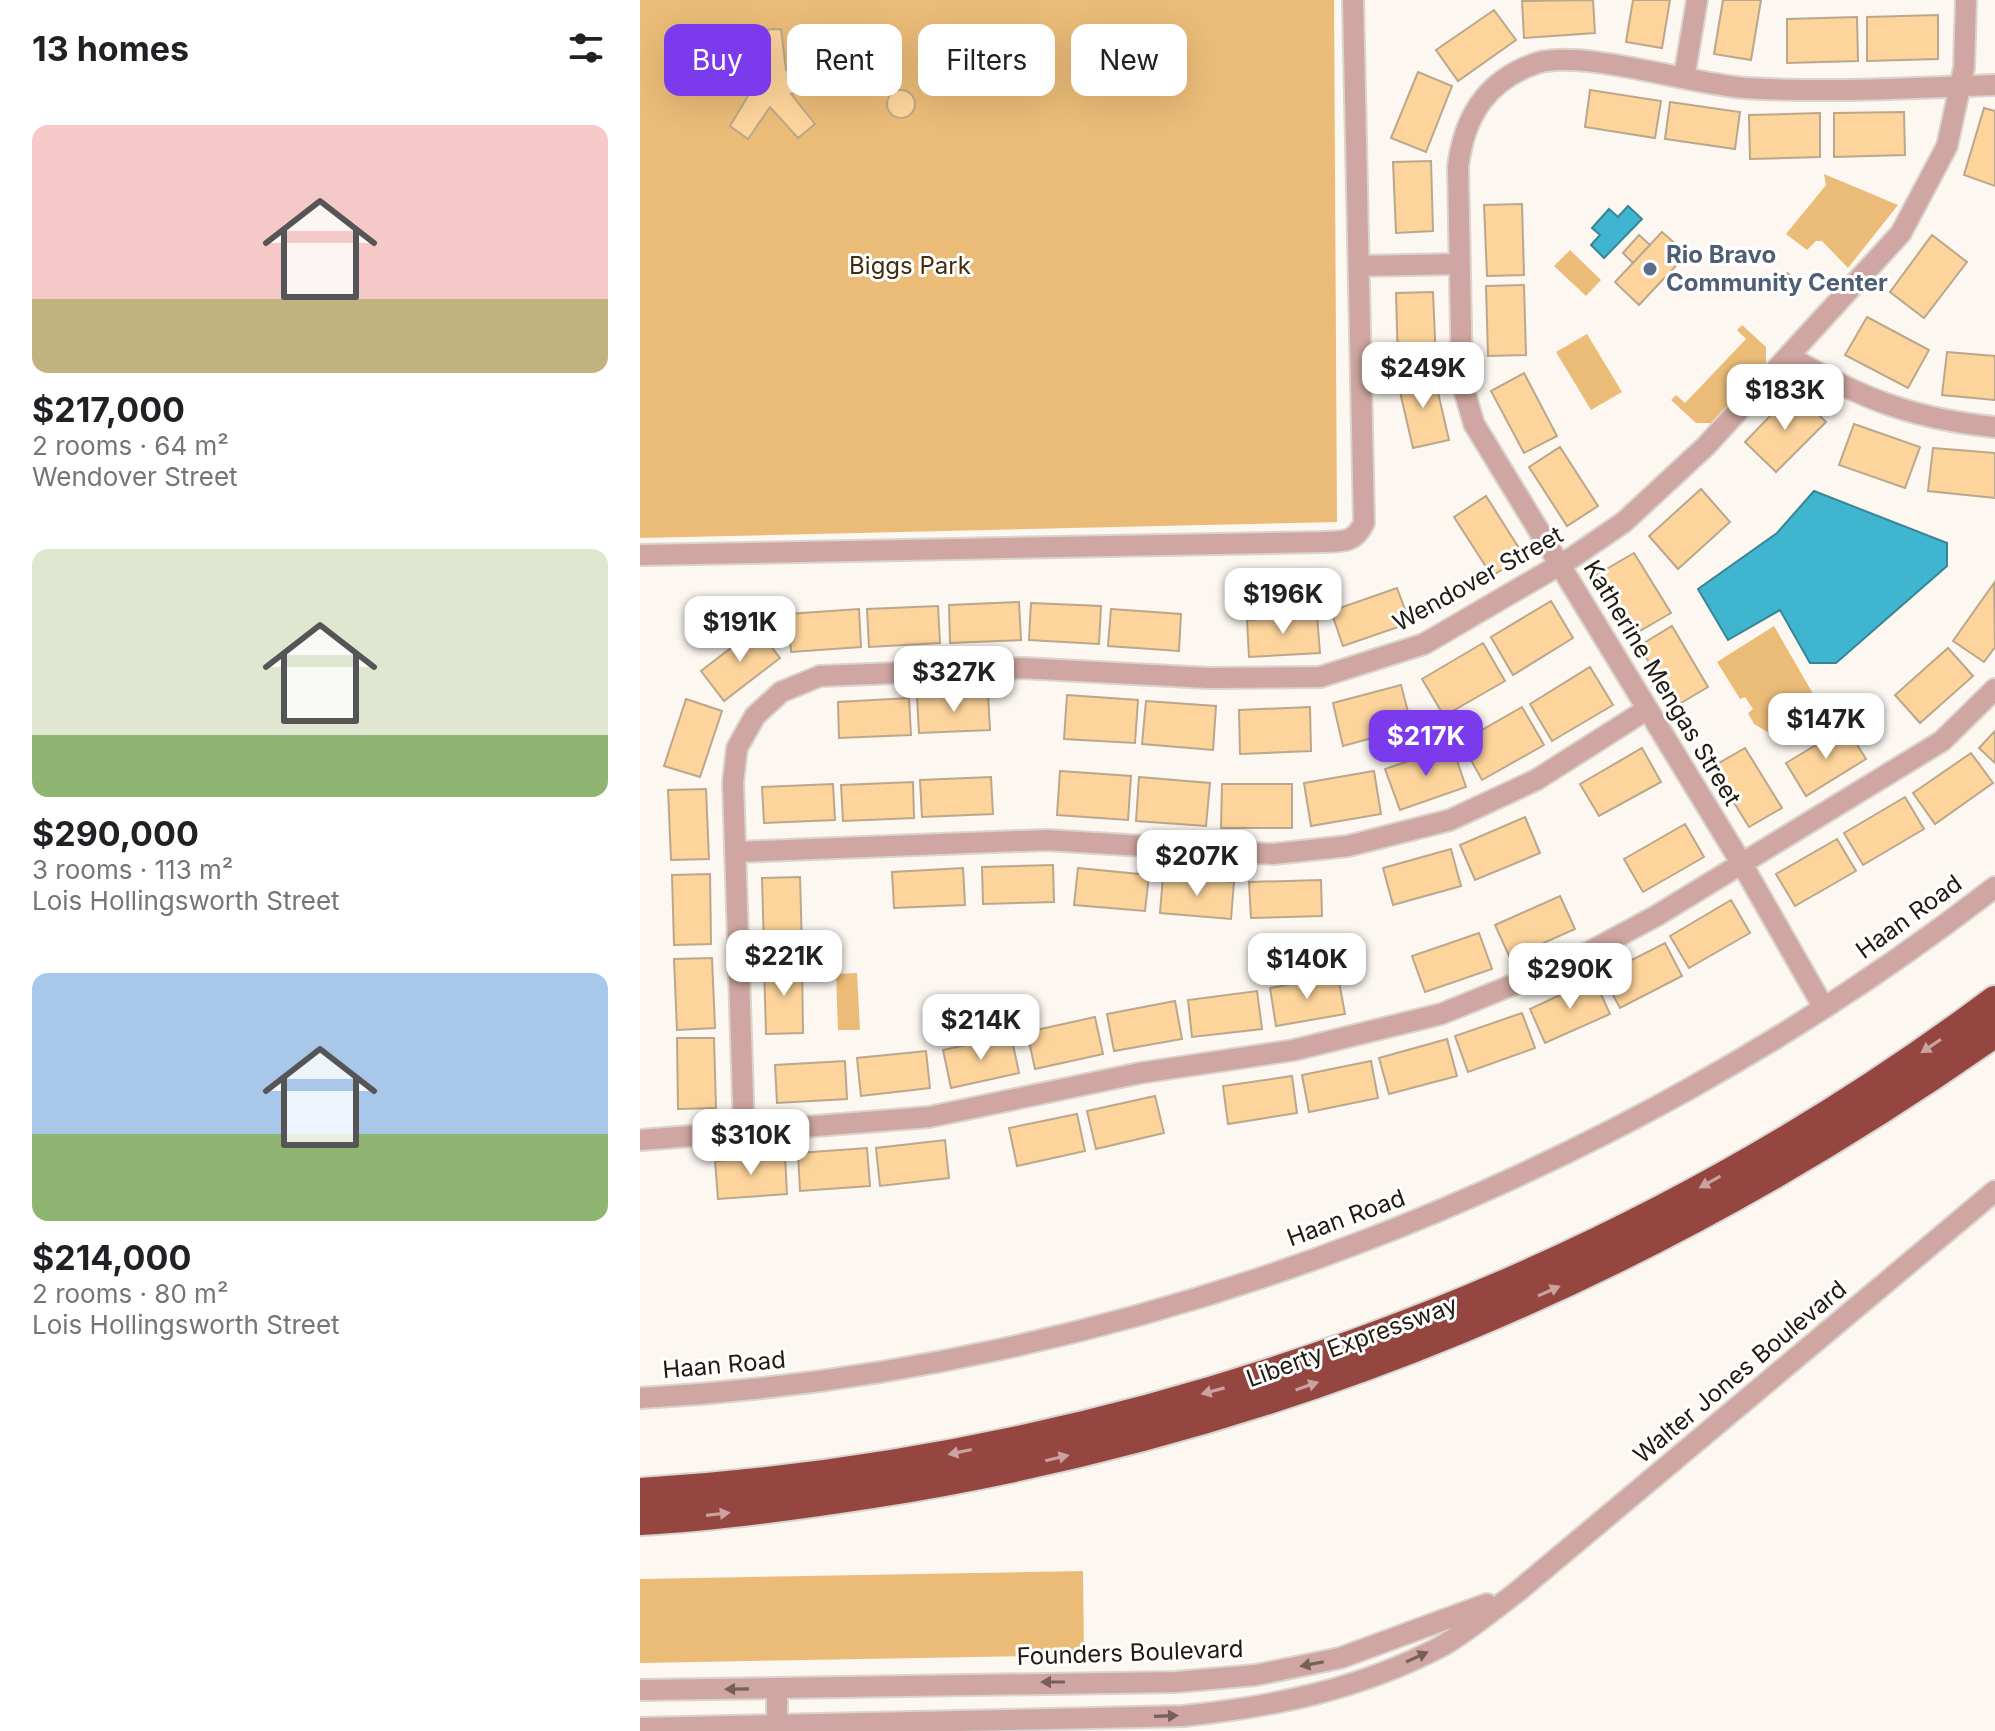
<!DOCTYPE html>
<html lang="en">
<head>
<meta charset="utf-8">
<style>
  :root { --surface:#fff; --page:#f6f6f6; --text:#202124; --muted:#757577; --accent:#7c3aed }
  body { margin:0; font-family:Inter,sans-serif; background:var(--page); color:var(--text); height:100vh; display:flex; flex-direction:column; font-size:30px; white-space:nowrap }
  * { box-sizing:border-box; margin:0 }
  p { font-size:26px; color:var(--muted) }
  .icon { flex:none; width:44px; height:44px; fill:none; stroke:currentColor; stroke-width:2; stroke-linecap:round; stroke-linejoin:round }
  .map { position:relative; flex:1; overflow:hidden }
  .panel { display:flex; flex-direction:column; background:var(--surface); width:640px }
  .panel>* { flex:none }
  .top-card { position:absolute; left:24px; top:24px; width:760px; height:72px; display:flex; gap:16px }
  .price { position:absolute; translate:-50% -68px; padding:0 18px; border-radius:16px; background:#fff; color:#222; font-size:26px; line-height:52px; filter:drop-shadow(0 2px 4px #0008) }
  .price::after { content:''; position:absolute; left:50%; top:48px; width:24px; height:18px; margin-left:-12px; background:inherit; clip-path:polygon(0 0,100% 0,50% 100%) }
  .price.selected { background:var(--accent); color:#fff }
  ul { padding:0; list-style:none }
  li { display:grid; align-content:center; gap:16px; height:424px; padding:0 32px }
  li span { display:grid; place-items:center; height:248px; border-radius:16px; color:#555 }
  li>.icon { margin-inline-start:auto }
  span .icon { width:144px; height:144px; fill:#fffc; stroke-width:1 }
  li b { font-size:34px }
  h2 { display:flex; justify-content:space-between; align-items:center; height:96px; padding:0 32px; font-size:34px }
  .tag { padding:0 28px; border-radius:16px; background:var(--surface); box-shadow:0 8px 32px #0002; font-size:28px; line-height:72px }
  .tag.selected { background:var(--accent); color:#fff }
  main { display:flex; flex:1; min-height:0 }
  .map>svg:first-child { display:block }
  .green { fill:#ebbc78 }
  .water { fill:#40b5cf; stroke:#378695; stroke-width:2 }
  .building { fill:#fdd49b; stroke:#bba78b; stroke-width:2 }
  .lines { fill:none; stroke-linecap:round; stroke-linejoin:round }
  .minor-casing { stroke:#d9d4cd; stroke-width:24 }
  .highway-casing { stroke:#d9d4cd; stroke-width:34 }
  .minor { stroke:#cfa6a1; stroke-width:20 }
  .highway { stroke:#964640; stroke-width:30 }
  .oneway { fill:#caa2a0 }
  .oneway2 { fill:#786058 }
  .service-dot { fill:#5c6f8a; stroke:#fff; stroke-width:3 }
  .labels { text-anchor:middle; stroke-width:6; stroke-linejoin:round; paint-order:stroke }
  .service-label { font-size:24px; font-weight:bold; fill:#4e5e75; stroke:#fff; text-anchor:start }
  .park-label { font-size:24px; fill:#422e0d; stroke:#fff }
  .street-label { font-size:24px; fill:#211a0f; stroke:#fff }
</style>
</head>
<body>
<main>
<section class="panel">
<h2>13 homes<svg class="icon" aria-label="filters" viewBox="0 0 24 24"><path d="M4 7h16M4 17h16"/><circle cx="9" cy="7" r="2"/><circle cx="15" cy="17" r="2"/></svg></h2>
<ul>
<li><span style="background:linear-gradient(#f6c9c9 70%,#c2b280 0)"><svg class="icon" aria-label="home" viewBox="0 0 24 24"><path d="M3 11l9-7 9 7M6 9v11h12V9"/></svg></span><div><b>$217,000</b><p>2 rooms · 64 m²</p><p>Wendover Street</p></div></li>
<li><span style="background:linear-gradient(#dfe7d0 75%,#8fb573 0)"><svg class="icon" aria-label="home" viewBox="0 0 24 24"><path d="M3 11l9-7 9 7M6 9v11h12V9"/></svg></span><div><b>$290,000</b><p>3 rooms · 113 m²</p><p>Lois Hollingsworth Street</p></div></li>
<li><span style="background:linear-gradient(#a9c7e8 65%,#8fb573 0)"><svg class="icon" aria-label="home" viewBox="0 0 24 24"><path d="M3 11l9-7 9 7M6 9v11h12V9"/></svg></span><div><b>$214,000</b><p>2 rooms · 80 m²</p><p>Lois Hollingsworth Street</p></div></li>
</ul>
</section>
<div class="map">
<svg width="1355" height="1731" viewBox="0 0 1355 1731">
  <rect width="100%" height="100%" fill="#fcf7f1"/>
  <path class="green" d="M0 0H694L697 522 0 538Z
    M1184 174 1258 205 1208 268 1182 241H1176L1167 250 1146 234 1186 185Z
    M930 250 961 280 946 296 914 266Z
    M1102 325 1126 347V365L1071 423H1056L1031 400 1036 395 1045 403 1106 339 1097 330Z
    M947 334 982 392 951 410 916 352Z
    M1134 626 1180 706 1134 736 1114 724 1108 713 1113 709 1105 697 1100 699 1077 662Z
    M217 973 220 1030H198L196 974Z
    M443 1571 444 1655 0 1663V1579Z"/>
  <path class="water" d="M988 206 1002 219 964 258 951 245 960 235 952 228 969 209 978 217Z
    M1174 491 1307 543V566L1196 663H1170L1140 610 1088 640 1058 589 1137 533Z"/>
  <path class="building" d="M953 0 955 33 884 38 882 1Z
    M993 0H1030L1022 48 986 42Z
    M1083 0H1121L1111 60 1074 54Z
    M854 10 876 40 818 81 796 50Z
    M1298 15V59L1227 61V17Z
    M1217 17 1218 61 1147 63V19Z
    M141 29 146 70 182 57 189 78 151 94 175 124 158 138 130 107 108 139 90 126 111 91 74 80 81 59 118 70 121 68 119 30Z
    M778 72 812 86 786 152 751 138Z
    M247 104a14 14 0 1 1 28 0a14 14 0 1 1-28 0Z
    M950 90 1021 101 1015 138 945 127Z
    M1030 102 1100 112 1095 149 1025 139Z
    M1344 108 1355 111V186L1324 175Z
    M1264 112 1265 155 1194 157V113Z
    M1180 113V157L1110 159 1109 115Z
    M791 161 793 231 756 233 753 162Z
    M882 204 884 275 847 276 844 205Z
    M1022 232 1047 254 999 305 975 282Z
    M999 235 1010 245 993 263 983 253Z
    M1292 235 1327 262 1284 318 1250 292Z
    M1147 273 1153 279 1148 285 1141 280Z
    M884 285 886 355 848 356 846 286Z
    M793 292 796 362 758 364 756 293Z
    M1227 317 1289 350 1268 388 1205 355Z
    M1307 352 1355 356V400L1302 395Z
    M793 371 809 440 773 448 757 379Z
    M884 373 917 436 884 453 851 391Z
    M1154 391 1186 422 1136 472 1105 442Z
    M1214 424 1280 447 1265 488 1199 465Z
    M920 447 958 506 927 526 889 467Z
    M1293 448 1355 453V498L1288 491Z
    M1061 489 1090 522 1038 569 1009 536Z
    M846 496 884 556 852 576 814 517Z
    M994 553 1031 613 993 635 956 575Z
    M1354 583 1355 647 1344 662 1313 641Z
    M757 588 770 623 703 646 691 611Z
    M911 601 933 638 873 675 851 637Z
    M379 602 381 640 310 643 309 605Z
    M391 603 461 606 459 644 389 640Z
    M298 606 300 643 229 647 227 609Z
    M219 609 221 647 151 652 148 614Z
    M471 609 541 614 539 651 468 646Z
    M677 615 680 653 609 657 607 620Z
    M1032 626 1068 687 1036 706 999 646Z
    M117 628 140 658 84 701 61 671Z
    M843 643 865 681 804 716 782 679Z
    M1308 648 1333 676 1280 723 1255 695Z
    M950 667 973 705 912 741 890 704Z
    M761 685 772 727 703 746 693 703Z
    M348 694 350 730 279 733 277 697Z
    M427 695 498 700 495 743 424 739Z
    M269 698 271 735 199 738 198 702Z
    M46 699 82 711 60 777 24 766Z
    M506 701 576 706 573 750 502 744Z
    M670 707 671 751 600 754 599 710Z
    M882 707 904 745 842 780 821 742Z
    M1206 727 1226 759 1166 796 1146 763Z
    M1355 731V763L1339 748Z
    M812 746 826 787 760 810 745 769Z
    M1002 748 1021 782 959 816 940 784Z
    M1105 748 1142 808 1109 827 1072 767Z
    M1331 753 1353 783 1295 824 1273 793Z
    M420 771 491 776 488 820 417 815Z
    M734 771 741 814 671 826 664 783Z
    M351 777 353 814 282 817 280 780Z
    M499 777 570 783 566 826 496 821Z
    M273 782 274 818 203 821 201 785Z
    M193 784 195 820 124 823 122 787Z
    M582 784H652V828H581Z
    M66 789 69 859 31 860 28 790Z
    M1265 797 1284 829 1223 865 1204 833Z
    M885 817 900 853 835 880 820 845Z
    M1045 824 1064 857 1003 892 984 859Z
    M1197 839 1216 871 1155 906 1136 874Z
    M811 849 821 886 753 905 743 868Z
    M413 865 414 902 343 904 342 867Z
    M323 868 325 905 254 908 252 872Z
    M438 868 509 875 505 911 434 905Z
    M70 874 71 944 34 945 32 875Z
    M523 876 594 882 591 919 520 913Z
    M160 877 162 947 124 948 122 878Z
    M681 880 682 916 611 918 609 882Z
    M920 896 935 929 870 958 855 925Z
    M1091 900 1110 933 1049 968 1030 936Z
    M839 933 852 969 785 992 772 956Z
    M1025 943 1042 976 980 1008 962 975Z
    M72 958 75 1028 37 1030 34 959Z
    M162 963 163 1033 126 1034 124 964Z
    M698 976 705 1014 636 1026 630 988Z
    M954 979 970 1014 905 1043 890 1009Z
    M617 991 622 1029 552 1037 548 1000Z
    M535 1001 542 1039 474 1051 467 1014Z
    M882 1013 895 1048 828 1072 815 1036Z
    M455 1017 463 1054 395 1069 387 1032Z
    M371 1035 379 1073 311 1088 303 1050Z
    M37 1038H74L76 1108 38 1109Z
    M807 1039 817 1076 749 1094 739 1058Z
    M286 1051 290 1088 221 1096 217 1058Z
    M205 1061 207 1099 137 1103 135 1065Z
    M731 1061 738 1098 669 1112 662 1075Z
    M652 1076 657 1113 588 1124 583 1086Z
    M515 1096 524 1133 456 1149 447 1111Z
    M437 1114 445 1151 377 1166 369 1128Z
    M305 1140 309 1178 240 1186 236 1148Z
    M227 1148 230 1186 160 1191 158 1153Z
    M145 1156 147 1194 78 1199 75 1161Z"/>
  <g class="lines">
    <g class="minor-casing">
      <path id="minor" d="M1044 78 1057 0
        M719 266 819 264
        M1150 357C1220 398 1273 419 1355 427
        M0 555 681 542C702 541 714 544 724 523L713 0
        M95 852 407 840 633 854 708 846 810 820 896 780 1006 710
        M1184 1008 1102 864 834 424 822 383 818 167C824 117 846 80 897 63 942 49 1054 85 1106 88 1188 93 1273 88 1355 85
        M104 1131 93 782 97 748 115 716 141 692 180 676 382 668 569 678 680 677 784 644 933 557 984 522 1066 446 1261 233 1307 146 1324 68 1326 0
        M0 1140 289 1117 500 1073 654 1050 801 1014 934 960 1016 916 1302 741 1355 689
        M0 1398C484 1372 972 1184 1355 887
        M0 1690 536 1682 616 1675 700 1658 847 1604
        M0 1728 543 1716C633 1707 721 1689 802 1646 828 1631 853 1610 877 1592L1355 1191
        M137 1731V1688"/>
    </g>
    <g class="highway-casing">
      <path id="highway" d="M0 1493C484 1463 966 1292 1355 1001
        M0 1520C78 1516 156 1505 233 1493 646 1428 1014 1272 1355 1032"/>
    </g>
    <use href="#minor" class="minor"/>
    <use href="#highway" class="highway"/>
  </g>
  <defs><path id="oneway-solid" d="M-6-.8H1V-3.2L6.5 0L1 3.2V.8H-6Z" transform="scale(2)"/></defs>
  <g class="oneway">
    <use href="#oneway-solid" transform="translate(1291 1046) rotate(146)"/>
    <use href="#oneway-solid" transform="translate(1070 1182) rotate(151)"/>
    <use href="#oneway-solid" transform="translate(909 1291) rotate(-24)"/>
    <use href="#oneway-solid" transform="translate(667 1386) rotate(-19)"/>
    <use href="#oneway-solid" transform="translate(573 1391) rotate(165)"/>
    <use href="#oneway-solid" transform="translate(320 1452) rotate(168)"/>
    <use href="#oneway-solid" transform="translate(417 1458) rotate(-13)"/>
    <use href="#oneway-solid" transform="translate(78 1514) rotate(-7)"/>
  </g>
  <g class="oneway2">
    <use href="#oneway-solid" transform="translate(777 1657) rotate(-25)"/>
    <use href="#oneway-solid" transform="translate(672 1664) rotate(169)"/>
    <use href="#oneway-solid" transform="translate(413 1682) rotate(180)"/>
    <use href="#oneway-solid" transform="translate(97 1689) rotate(179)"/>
    <use href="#oneway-solid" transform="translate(526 1716) rotate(-2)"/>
  </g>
  <circle class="service-dot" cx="1010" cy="269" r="8"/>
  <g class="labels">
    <g class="service-label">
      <text x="1026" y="263">Rio Bravo<tspan x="1026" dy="28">Community Center</tspan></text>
    </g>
    <g class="park-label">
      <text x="270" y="274">Biggs Park</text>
    </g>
    <g class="street-label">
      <text transform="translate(838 579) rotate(-29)" y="8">Wendover Street</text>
      <text transform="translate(1022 683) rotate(59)" y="8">Katherine Mengas Street</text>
      <text transform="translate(1269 917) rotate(-36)" y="8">Haan Road</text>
      <text transform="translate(706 1218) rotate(-20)" y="8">Haan Road</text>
      <text transform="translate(712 1342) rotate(-20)" y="8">Liberty Expressway</text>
      <text transform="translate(84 1365) rotate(-5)" y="8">Haan Road</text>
      <text transform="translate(1100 1372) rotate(-40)" y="8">Walter Jones Boulevard</text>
      <text transform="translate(490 1653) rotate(-2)" y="8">Founders Boulevard</text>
    </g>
  </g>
</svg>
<b class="price" style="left:783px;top:410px">$249K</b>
<b class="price" style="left:1145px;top:432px">$183K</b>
<b class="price" style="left:643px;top:636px">$196K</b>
<b class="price" style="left:100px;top:664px">$191K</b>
<b class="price" style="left:314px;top:714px">$327K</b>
<b class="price" style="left:1186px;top:761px">$147K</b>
<b class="price selected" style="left:786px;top:778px">$217K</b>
<b class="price" style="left:557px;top:898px">$207K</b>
<b class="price" style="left:144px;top:998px">$221K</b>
<b class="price" style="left:667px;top:1001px">$140K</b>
<b class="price" style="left:930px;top:1011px">$290K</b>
<b class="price" style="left:341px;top:1062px">$214K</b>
<b class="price" style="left:111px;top:1177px">$310K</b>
<div class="top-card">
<a class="tag selected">Buy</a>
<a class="tag">Rent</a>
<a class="tag">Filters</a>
<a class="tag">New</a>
</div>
</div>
</main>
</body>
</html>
